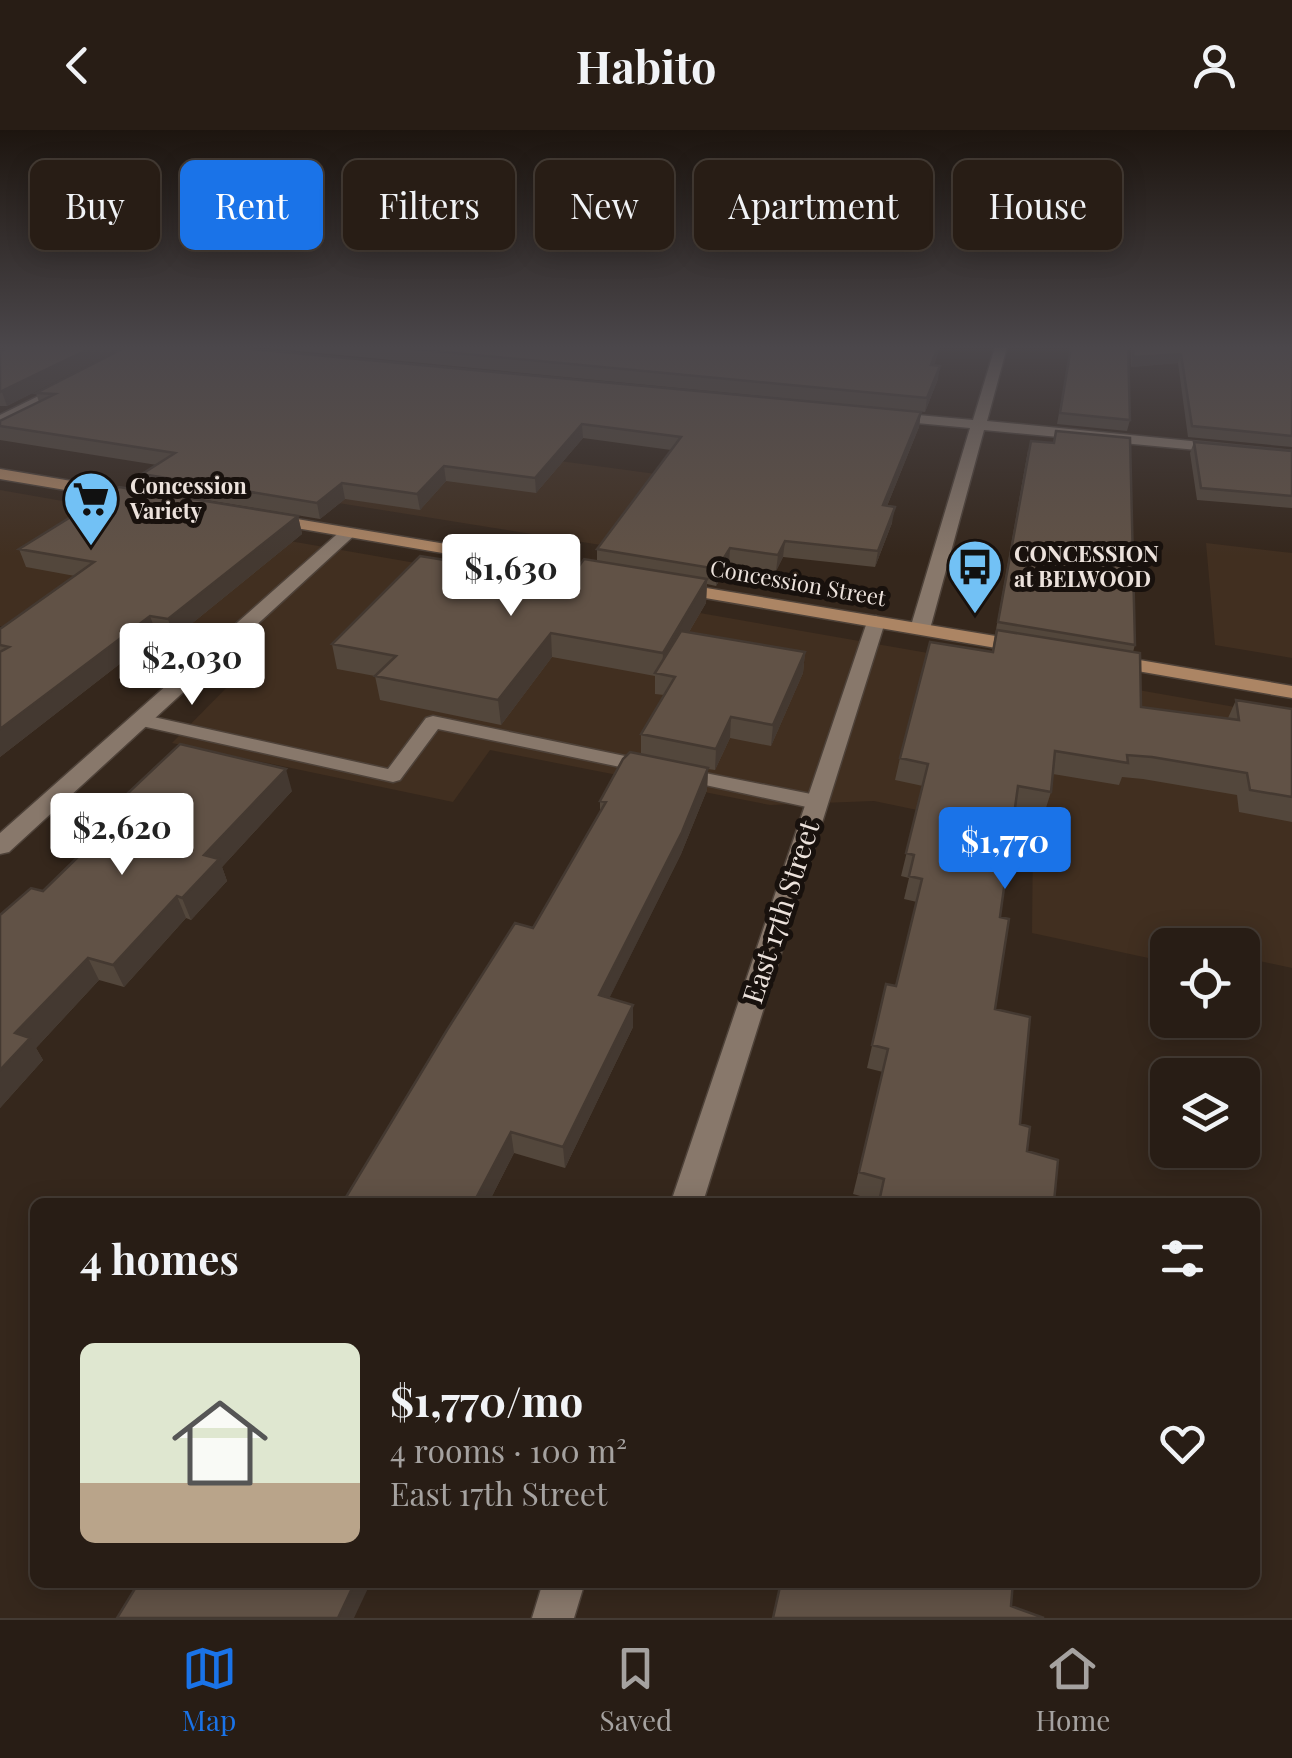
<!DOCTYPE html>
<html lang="en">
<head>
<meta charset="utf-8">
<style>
  :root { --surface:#281d15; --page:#342a22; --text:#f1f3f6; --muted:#a5a2a0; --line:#443b34; --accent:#1a73e8 }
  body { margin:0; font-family:"Playfair Display",serif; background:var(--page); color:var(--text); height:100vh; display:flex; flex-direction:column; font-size:38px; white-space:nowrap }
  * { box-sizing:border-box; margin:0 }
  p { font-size:32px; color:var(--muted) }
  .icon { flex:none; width:55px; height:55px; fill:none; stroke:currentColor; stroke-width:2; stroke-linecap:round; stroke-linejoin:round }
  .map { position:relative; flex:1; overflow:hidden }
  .details { position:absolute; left:30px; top:1068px; width:1230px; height:390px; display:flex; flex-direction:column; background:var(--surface); border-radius:15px; box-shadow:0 5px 25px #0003,0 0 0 2px var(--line) }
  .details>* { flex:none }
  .banner { position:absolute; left:30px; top:30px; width:1232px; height:90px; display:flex; gap:20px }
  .buttons { position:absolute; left:1150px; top:798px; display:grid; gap:20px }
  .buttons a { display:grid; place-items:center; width:110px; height:110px; border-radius:15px; background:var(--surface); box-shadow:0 5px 25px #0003,0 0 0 2px var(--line); font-size:50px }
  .price { position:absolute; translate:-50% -85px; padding:0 22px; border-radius:10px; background:#fff; color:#222; font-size:32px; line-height:65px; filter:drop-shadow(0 2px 5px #0008) }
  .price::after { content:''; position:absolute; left:50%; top:60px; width:30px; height:22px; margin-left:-15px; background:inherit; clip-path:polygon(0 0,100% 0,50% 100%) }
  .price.active { background:var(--accent); color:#fff }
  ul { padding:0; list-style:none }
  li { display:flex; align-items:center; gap:30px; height:250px; padding:0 50px }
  li span { display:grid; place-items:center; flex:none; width:280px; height:200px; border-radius:15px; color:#555 }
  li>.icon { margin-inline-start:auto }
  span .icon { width:120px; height:120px; fill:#fffc; stroke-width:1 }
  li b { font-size:42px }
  h2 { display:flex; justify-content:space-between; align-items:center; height:120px; padding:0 50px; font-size:42px }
  .chip { padding:0 35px; border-radius:15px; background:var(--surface); box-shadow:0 5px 25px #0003,0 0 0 2px var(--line); font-size:35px; line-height:90px }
  .chip.active { background:var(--accent); color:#fff }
  header { display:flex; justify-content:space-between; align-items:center; height:130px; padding:0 50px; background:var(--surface); font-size:45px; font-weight:700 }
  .tab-bar { display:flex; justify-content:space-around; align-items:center; height:140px; border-top:2px solid var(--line); background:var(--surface); font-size:28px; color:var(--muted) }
  .tab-bar a { display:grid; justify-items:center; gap:5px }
  .tab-bar .active { color:var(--accent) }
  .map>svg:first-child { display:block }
  .built { fill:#412f20 }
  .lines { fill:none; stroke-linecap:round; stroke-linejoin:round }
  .service-casing { stroke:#4e4239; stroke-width:3 }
  .minor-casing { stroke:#4e4239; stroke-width:3 }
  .secondary-casing { stroke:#4e4239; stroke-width:3 }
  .service { fill:#88786b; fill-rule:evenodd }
  .minor { fill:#88786b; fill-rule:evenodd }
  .secondary { fill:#ac8564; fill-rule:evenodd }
  .wall { fill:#53473c }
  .shaded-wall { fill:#443931 }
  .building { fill:#615246; stroke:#443931; stroke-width:2.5 }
  .labels { text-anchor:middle; stroke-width:10; stroke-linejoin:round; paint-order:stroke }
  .far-poi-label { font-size:22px; font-weight:bold; fill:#ece2dc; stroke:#18110d; text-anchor:start }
  .far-street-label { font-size:22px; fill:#ece2dc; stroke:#18110d }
  .street-label { font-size:28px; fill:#ece2dc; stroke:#18110d }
</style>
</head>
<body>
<header><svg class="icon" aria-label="back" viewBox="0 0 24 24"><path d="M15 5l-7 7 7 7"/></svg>Habito<svg class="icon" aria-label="person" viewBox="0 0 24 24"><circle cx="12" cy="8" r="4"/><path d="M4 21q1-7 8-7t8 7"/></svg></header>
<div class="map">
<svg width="1292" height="1488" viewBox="0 0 1292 1488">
  <rect width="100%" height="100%" fill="#35271c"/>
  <path class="built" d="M336 301 656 344 601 415 257 360Z
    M0 360 1292 587V838L1245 828 1248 848 1243 847 1242 815H1168L1167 832 1032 803 1033 704 874 671 770 675 490 620 453 672 172 613 238 546 0 496Z
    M1206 413 1292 423V528L1215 515Z"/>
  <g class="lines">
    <g class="service-casing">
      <path id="service" d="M140 584 388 639 426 588 433 586 649 631 659 637 649 643 438 599 400 650 393 652 133 594 130 590Z
        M680 638 816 665 826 672 816 679 673 648 670 644 673 640Z"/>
    </g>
    <g class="minor-casing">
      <path id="minor" d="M995 217H1007L987 291 1292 321V329L984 300 930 499 927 503H913L910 499 970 298 885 290 878 286 885 282 973 290Z
        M67 252 74 256 72 259 0 294V285Z
        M344 398 358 402 9 722 0 724V703Z
        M876 486 885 492 703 1072H671L867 492Z
        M543 1452H585L574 1488H532Z"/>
    </g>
    <g class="secondary-casing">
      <path id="secondary" d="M0 339 143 363 151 368 143 373 0 349Z
        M267 384 607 441 616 446 607 451 261 392 259 389Z
        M676 453 1026 511 1036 517 1026 523 670 462V454Z
        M1110 525 1292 556V568L1103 535V527Z"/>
    </g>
    <use href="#service" class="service"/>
    <use href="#minor" class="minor"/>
    <use href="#secondary" class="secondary"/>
  </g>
  <path class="wall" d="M10 217H123L7 276H0V221Z
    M257 217H940L934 235 938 249 925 282Z
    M1071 217 1130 290 1127 301 1057 294Z
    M1131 217H1292V317L1188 307 1178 233 1131 237Z
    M36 263 921 282 919 297 887 376 892 393 875 437 783 427 776 441 729 434 716 456 707 454 706 473 689 502 805 522 803 543 771 616 730 608 715 640 708 639 707 660 681 724 609 868 633 875V897L565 1038 514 1023 489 1072H343L533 798 600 681V671L641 625V604L664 565 655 564V546L552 527 501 595 380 570 375 546 337 539 332 514 569 450 597 431V419L671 320 583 308 536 363 446 351 420 380 345 369 320 389 146 360 142 344 157 335 0 310V291L39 272Z
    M1194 312 1292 321V378L1197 370 1190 323Z
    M1028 320 1135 515 1133 522 1141 577 1228 588 1236 570 1292 579V692L1239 682 1237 665 1143 649 1122 647 1119 655 1053 644 1051 662 1044 684 1015 679 1000 787 995 879 1020 994 1027 1021 1054 1072H878V1071L853 1064 883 942 867 938 886 854 896 856 917 772 904 769 909 748 901 746 923 656 895 650 900 628 992 522Z
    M298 386 302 404 174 508 157 505 0 627V499L75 446 26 437 19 419Z
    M292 661 222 737 227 751 191 790 186 788 124 857 99 850 36 918 43 930 0 978V785L43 761 115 691 110 680Z"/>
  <path class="shaded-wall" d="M93 217H123L7 276 2 262Z
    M938 217H940L929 248 931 235Z
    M1181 224 1178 233 1131 237 1133 227Z
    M940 236 938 249 925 282 927 268Z
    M921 282 919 297 881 391 883 375Z
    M582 294 583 308 536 363 535 348Z
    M444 336 446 351 420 380 417 364Z
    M342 353 345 369 320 389 317 373Z
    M895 377 892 393 875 437 878 421Z
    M298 386 302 404 174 508 168 489Z
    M785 411 783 427 776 441 778 425Z
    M730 418 729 434 716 456 717 439Z
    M707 449 706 473 664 544H662L663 523Z
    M150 486 157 505 0 627V599Z
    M551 503 552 527 501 595 498 570Z
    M805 522 803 543 771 616 773 595Z
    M731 587 730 608 715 640 716 619Z
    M708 638 707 660 681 724 600 887 599 865Z
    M286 639 292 661 222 737 227 751 191 790 182 768 204 725Z
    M177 766 186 788 124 857 113 835Z
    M88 828 99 850 36 918 43 930 0 978V940L15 903Z
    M633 875V897L565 1038 563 1017Z
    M511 1002 514 1023 489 1072H474Z
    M355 1452H371L354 1488H338Z"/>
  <path class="building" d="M10 217H93L0 262V221Z
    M126 217H229L921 282 883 375 895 377 878 421 785 411 778 425 730 418 717 439 597 419 681 307 582 294 535 348 444 336 417 364 342 353 317 373 142 344 175 323 0 296V291L55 264 36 263Z
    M392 217H938L931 235 940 236 927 268Z
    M1071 217H1128L1130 290 1060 283Z
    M1134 217H1292V306L1192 296 1181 224 1133 227Z
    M1056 301 1130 308 1135 515 998 492 1031 311 1054 313Z
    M1194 312 1292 321V366L1201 358Z
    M119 357 298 386 168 489 150 486 0 599V522L9 517 0 515V499L94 432 19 419Z
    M420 426 569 450 584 429 707 449 663 523 551 503 498 570 375 546 396 526 332 514Z
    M997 500 1140 523 1141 577 1239 590 1236 570 1292 579V667L1250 660 1247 643 1152 627 1127 625 1128 633 1055 621 1051 662 1018 656 1000 787 1009 789 995 879 1030 887 1020 994 1030 997 1027 1021 1058 1030 1054 1072H879L884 1049 859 1042 888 919 872 915 886 854 896 856 922 749 909 746 914 725 906 723 928 634 900 628 930 512 993 522Z
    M681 501 805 522 773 595 731 587 716 619 641 604 675 547 655 543Z
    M180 614 286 639 204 725 219 729 182 768 177 766 113 835 88 828 15 903 30 908 0 940V785L31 758 43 761 122 684 110 680Z
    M630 622 708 638 682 702 599 865 633 875 563 1017 511 1002 474 1072H343L447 900 515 793 533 798 606 672 600 671 623 629Z
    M139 1452H355L338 1488H117Z
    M781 1452H1013L1011 1476 1044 1488H773Z"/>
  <linearGradient id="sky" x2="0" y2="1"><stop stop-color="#1d150f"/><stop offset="0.51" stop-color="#4b474b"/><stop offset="1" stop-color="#4b474b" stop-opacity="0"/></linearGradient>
  <rect width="1292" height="426" fill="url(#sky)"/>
  <defs>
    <g id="supermarket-pin" transform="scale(2.875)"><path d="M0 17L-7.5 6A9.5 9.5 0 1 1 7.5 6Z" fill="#72c1f5" stroke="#18110d"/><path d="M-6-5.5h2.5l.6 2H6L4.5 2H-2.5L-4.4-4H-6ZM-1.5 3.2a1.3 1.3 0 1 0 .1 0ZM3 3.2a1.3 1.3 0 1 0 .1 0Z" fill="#111"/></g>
    <g id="bus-pin" transform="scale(2.875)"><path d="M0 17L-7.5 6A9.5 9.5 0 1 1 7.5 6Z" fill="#72c1f5" stroke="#18110d"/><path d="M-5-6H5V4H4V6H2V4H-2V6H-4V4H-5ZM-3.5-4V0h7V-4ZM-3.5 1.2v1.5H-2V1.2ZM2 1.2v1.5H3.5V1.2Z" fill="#111"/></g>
  </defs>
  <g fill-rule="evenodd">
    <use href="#supermarket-pin" x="91" y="369"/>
    <use href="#bus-pin" x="975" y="437"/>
  </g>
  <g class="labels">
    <g class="far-poi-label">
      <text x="130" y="364">Concession<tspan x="130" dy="25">Variety</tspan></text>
      <text x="1014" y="432">CONCESSION<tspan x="1014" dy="25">at BELWOOD</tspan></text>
    </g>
    <g class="far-street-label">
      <text transform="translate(798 453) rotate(10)" y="8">Concession Street</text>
    </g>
    <g class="street-label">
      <text transform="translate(781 782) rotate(-72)" y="10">East 17th Street</text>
    </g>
  </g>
</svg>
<div class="buttons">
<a><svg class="icon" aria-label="locate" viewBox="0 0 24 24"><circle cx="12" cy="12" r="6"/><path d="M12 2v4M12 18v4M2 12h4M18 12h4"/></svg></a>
<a><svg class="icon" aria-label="layers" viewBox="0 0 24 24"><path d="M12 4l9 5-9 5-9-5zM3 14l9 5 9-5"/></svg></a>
</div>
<b class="price" style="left:511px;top:489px">$1,630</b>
<b class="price" style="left:192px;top:578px">$2,030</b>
<b class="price" style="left:122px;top:748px">$2,620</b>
<b class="price active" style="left:1005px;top:762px">$1,770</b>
<div class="banner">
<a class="chip">Buy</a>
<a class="chip active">Rent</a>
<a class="chip">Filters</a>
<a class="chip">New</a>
<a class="chip">Apartment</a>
<a class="chip">House</a>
</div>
<section class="details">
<h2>4 homes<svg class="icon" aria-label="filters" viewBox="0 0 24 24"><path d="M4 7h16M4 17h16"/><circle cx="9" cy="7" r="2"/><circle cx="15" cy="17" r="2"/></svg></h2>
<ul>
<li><span style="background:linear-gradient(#dfe7d0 70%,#b9a48a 0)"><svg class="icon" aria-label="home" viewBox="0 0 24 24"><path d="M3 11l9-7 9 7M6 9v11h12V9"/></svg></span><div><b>$1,770/mo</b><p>4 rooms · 100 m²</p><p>East 17th Street</p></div><svg class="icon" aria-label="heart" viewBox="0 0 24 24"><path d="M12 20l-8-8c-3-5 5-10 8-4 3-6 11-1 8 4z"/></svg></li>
</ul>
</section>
</div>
<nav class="tab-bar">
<a class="active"><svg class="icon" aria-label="map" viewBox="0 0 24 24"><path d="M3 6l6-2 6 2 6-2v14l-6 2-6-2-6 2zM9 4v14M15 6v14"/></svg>Map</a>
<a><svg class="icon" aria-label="saved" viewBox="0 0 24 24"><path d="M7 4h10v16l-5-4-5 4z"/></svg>Saved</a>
<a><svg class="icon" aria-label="home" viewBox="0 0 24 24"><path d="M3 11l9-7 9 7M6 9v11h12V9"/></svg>Home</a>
</nav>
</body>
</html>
